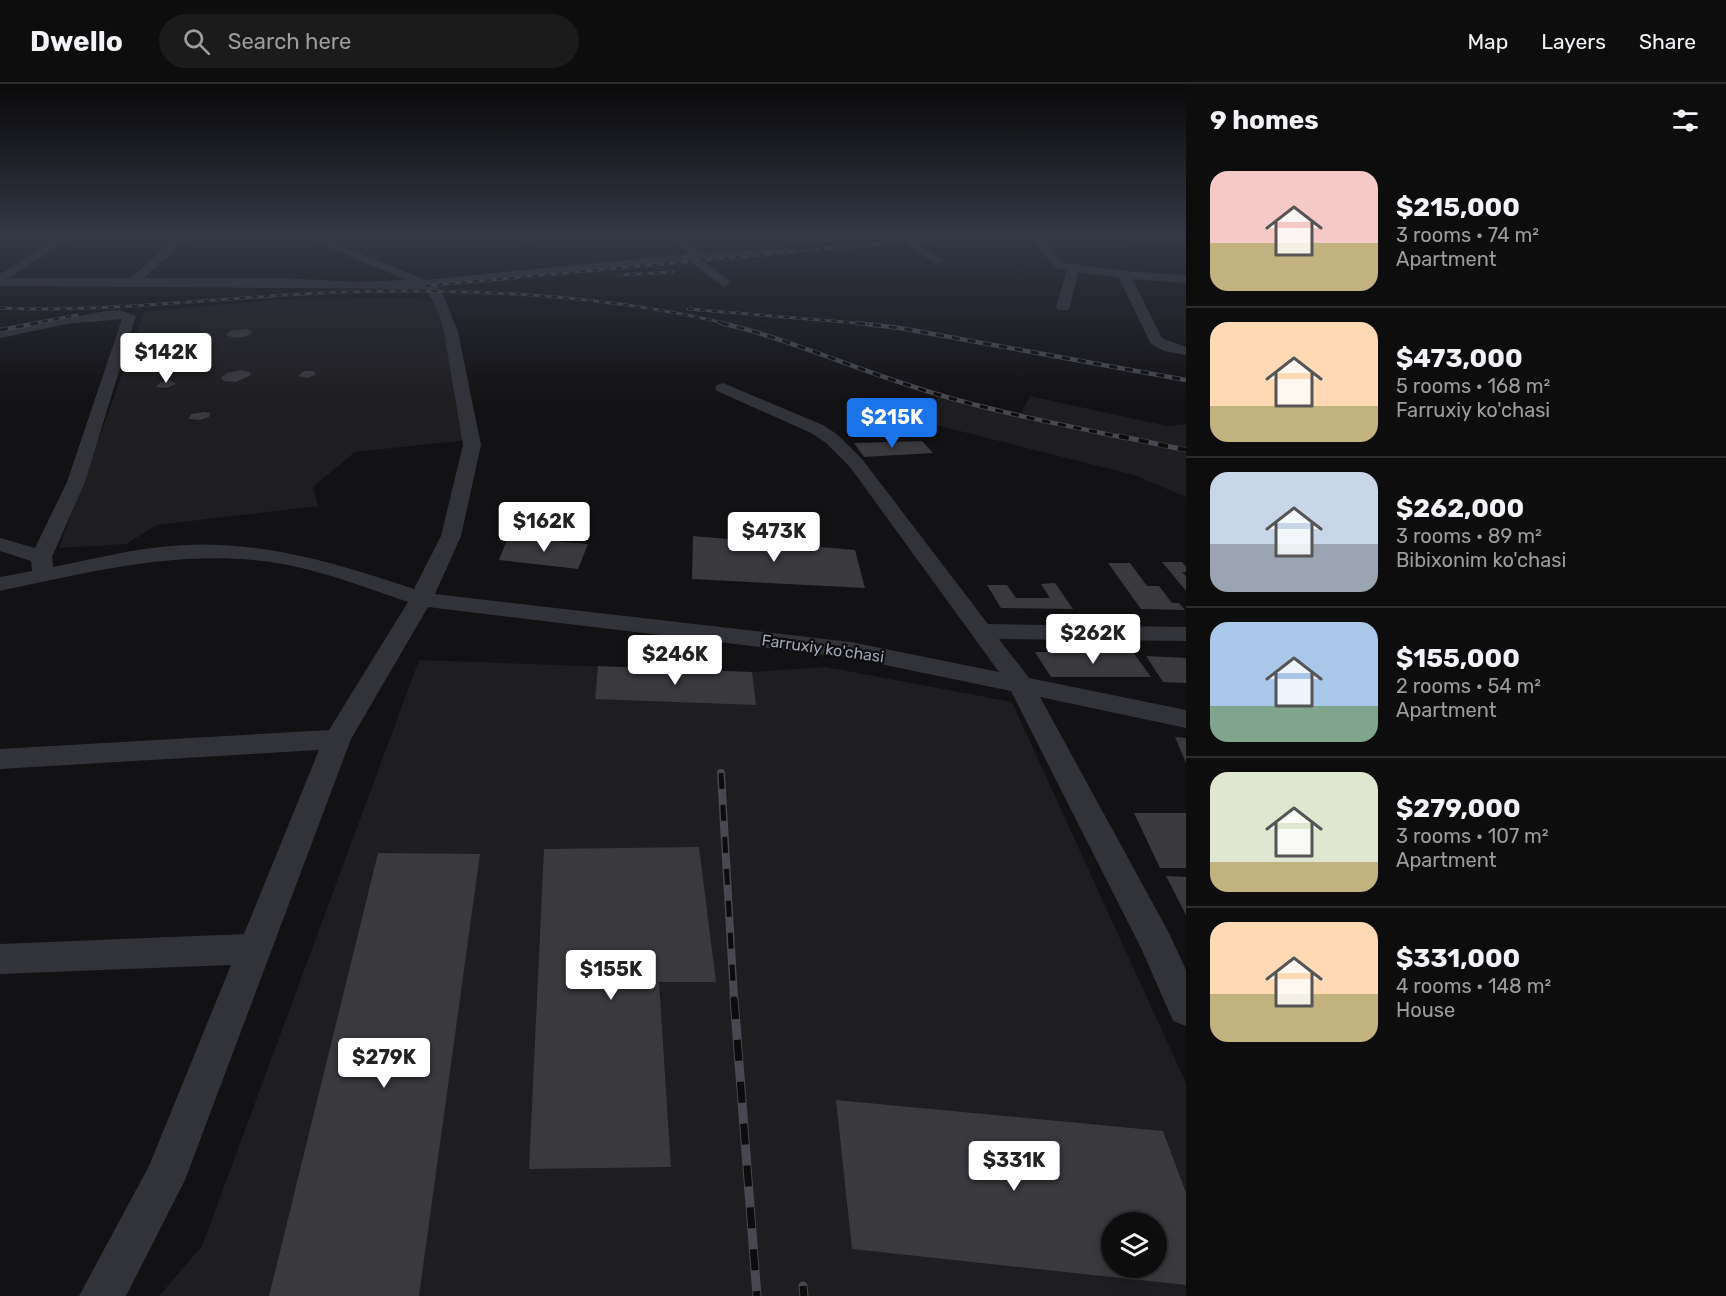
<!DOCTYPE html>
<html lang="en">
<head>
<meta charset="utf-8">
<style>
  :root { --surface:#0e0d0e; --page:#1c1b1c; --text:#f1f3f6; --muted:#9b9c9e; --line:#2e2d2e; --accent:#1a73e8 }
  body { margin:0; font-family:Rubik,sans-serif; background:var(--page); color:var(--text); height:100vh; display:flex; flex-direction:column; font-size:22px; white-space:nowrap }
  * { box-sizing:border-box; margin:0 }
  p { font-size:20px; color:var(--muted) }
  .icon { flex:none; width:33px; height:33px; fill:none; stroke:currentColor; stroke-width:2; stroke-linecap:round; stroke-linejoin:round }
  .map { position:relative; flex:1; overflow:hidden }
  .details { display:flex; flex-direction:column; background:var(--surface); width:540px }
  .details>* { flex:none }
  .fabs { position:absolute; left:1101px; top:1128px; display:grid; gap:12px }
  .fabs a { display:grid; place-items:center; width:66px; height:66px; border-radius:50%; background:var(--surface); box-shadow:0 3px 15px #0003,0 0 0 2px var(--line); font-size:30px }
  .price { position:absolute; translate:-50% -51px; padding:0 14px; border-radius:6px; background:#fff; color:#222; font-size:20px; line-height:39px; filter:drop-shadow(0 2px 3px #0008) }
  .price::after { content:''; position:absolute; left:50%; top:36px; width:18px; height:14px; margin-left:-9px; background:inherit; clip-path:polygon(0 0,100% 0,50% 100%) }
  .price.current { background:var(--accent); color:#fff }
  ul { padding:0; list-style:none }
  li { display:flex; align-items:center; gap:18px; height:150px; padding:0 24px }
  li+li { border-top:2px solid var(--line) }
  li span { display:grid; place-items:center; flex:none; width:168px; height:120px; border-radius:18px; color:#555 }
  li>.icon { margin-inline-start:auto }
  span .icon { width:72px; height:72px; fill:#fffc; stroke-width:1 }
  li b { font-size:26px }
  h2 { display:flex; justify-content:space-between; align-items:center; height:72px; padding:0 24px; font-size:26px }
  header { display:flex; align-items:center; gap:36px; box-sizing:border-box; height:84px; padding:0 30px; background:var(--surface); border-bottom:2px solid var(--line) }
  header strong { font-size:28px }
  nav { display:flex; gap:33px; margin-inline-start:auto; font-size:21px }
  .search { width:420px; height:54px; background:var(--page); display:flex; align-items:center; gap:15px; box-sizing:border-box; padding:0 21px; border-radius:33px; color:var(--muted); font-size:22px }
  main { display:flex; flex:1; min-height:0 }
  .map>svg:first-child { display:block }
  .built { fill:#1e1d20; fill-rule:evenodd }
  .building { fill:#39393e; fill-rule:evenodd }
  .lines { fill:none; stroke-linecap:round; stroke-linejoin:round }
  .minor { fill:#323239; fill-rule:evenodd }
  .rail-far4-casing { stroke:#474850; stroke-width:3 }
  .rail-far3-casing { stroke:#474850; stroke-width:4.5 }
  .rail-far2-casing { stroke:#474850; stroke-width:5 }
  .rail-far1-casing { stroke:#474850; stroke-width:8 }
  .rail-casing { stroke:#474850; stroke-width:9 }
  .rail-far4 { stroke:#0d0d0e; stroke-width:2; stroke-dasharray:6; stroke-linecap:butt }
  .rail-far3 { stroke:#0d0d0e; stroke-width:3; stroke-dasharray:8; stroke-linecap:butt }
  .rail-far2 { stroke:#0d0d0e; stroke-width:4; stroke-dasharray:10; stroke-linecap:butt }
  .rail-far1 { stroke:#0d0d0e; stroke-width:5; stroke-dasharray:16; stroke-linecap:butt }
  .rail { stroke:#0d0d0e; stroke-width:7; stroke-dasharray:21; stroke-linecap:butt }
  .labels { text-anchor:middle; stroke-width:4.5; stroke-linejoin:round; paint-order:stroke }
  .street-label { font-size:16px; fill:#a2a5b5; stroke:#0d0d0e }
</style>
</head>
<body>
<header>
<strong>Dwello</strong>
<div class="search"><svg class="icon" aria-label="search" viewBox="0 0 24 24"><circle cx="10" cy="10" r="6"/><path d="M15 15l6 6"/></svg>Search here</div>
<nav><a>Map</a><a>Layers</a><a>Share</a></nav>
</header>
<main>
<div class="map">
<svg width="1186" height="1212" viewBox="0 0 1186 1212">
  <rect width="100%" height="100%" fill="#121113"/>
  <path class="built" d="M418 214 439 221 467 356 355 368 313 403 318 422 157 441 126 460 59 464 145 227 282 216Z
    M942 311 1021 329 1030 312 1167 342 1186 340V413L1134 391 928 339 916 330Z
    M419 576 752 588 826 583 1012 618 1186 999V1212H159L202 1162ZM1112 1138H1156V1184H1112Z"/>
  <path class="building" d="M247 245 253 248 247 252 234 254 226 251 230 247Z
    M207 273 212 276 200 280 193 277Z
    M241 286 249 288 251 291 236 298 224 297 221 294 227 289Z
    M304 287H313L316 290 308 294 298 292Z
    M170 296 176 300 166 304 156 303 161 298Z
    M204 328 210 329 209 333 200 336 189 335 191 330Z
    M922 357 933 369 864 373 854 359Z
    M693 452 855 466 865 504 692 495Z
    M508 453 588 460 578 485 499 476Z
    M1162 478H1182L1186 483V488H1182L1186 492V507Z
    M1108 479H1130L1147 502H1159L1172 519H1179L1185 526 1141 525Z
    M1055 499 1073 525 1001 524 987 501H1007L1016 514H1050L1041 500Z
    M1035 568H1133L1151 593H1051Z
    M1146 572 1186 574V599L1163 598Z
    M598 582 752 588 756 621 595 615Z
    M1175 653 1186 654V679Z
    M1134 729H1186V784H1160Z
    M699 763 716 898H659L671 1083 529 1085 544 765Z
    M378 769 480 770 419 1212H269Z
    M1166 792 1186 793V831Z
    M836 1016 1163 1047 1186 1109V1201L852 1165ZM1112 1138H1156V1184H1112Z"/>
  <g class="lines">
    <path class="minor" d="M63 150H76L9 194H130L181 150H193L144 194H280L356 198 406 196 298 150H313L425 196 688 170 666 150H678L701 169 794 164 796 166 790 169 702 176 728 196 730 199 724 203 689 177 437 202 444 213 458 248 481 361 461 452 435 510 851 558 999 588 850 383 826 359 811 349 717 307 715 304 717 301 723 299 823 341 838 351 862 375 988 540 1186 543V557L999 555 1029 594 1186 626V644L1040 613 1169 849 1186 886V942L1173 937 1142 866 1011 607 851 574 428 523 351 655 185 1096 126 1212H79L149 1082 231 881 0 890V860L244 850 319 666 0 685V665L329 646 408 518C358 501 307 481 253 476 168 468 84 489 0 507V493L32 487 31 477 0 467V454L35 464 67 398 122 235 67 240 0 254V246L106 227 120 226 136 232 85 398 52 473 53 483C88 476 124 467 160 463 248 452 333 478 414 505L441 452 463 361 444 248 439 229 426 205 0 202V190Z
      M521 150H531L534 158 525 160Z
      M751 150H778L805 155 917 150 908 153 946 178 936 180 895 154 805 161Z
      M1027 150H1038L1064 179 1124 187 1186 191V199L1132 195 1162 254 1186 263V271L1164 267 1151 260 1119 194 1078 188 1070 223 1068 226H1058L1056 223 1067 186 1056 184Z
      M1148 151H1186V157L1153 154Z"/>
    <g class="rail-far4-casing">
      <path id="rail-far4" d="M1074 150 1186 159
        M618 191 673 188
        M425 202 987 150
        M0 224C115 229 229 212 344 208 469 204 606 211 728 240
        M688 225 869 240
        M30 240 77 231"/>
    </g>
    <g class="rail-far3-casing">
      <path id="rail-far3" d="M721 239C786 254 845 281 908 301 979 325 1053 339 1126 354
        M857 239 900 244 1186 296
        M0 246 38 239"/>
    </g>
    <g class="rail-far2-casing">
      <path id="rail-far2" d="M1119 352 1186 366"/>
    </g>
    <g class="rail-far1-casing">
      <path id="rail-far1" d="M721 689 734 915"/>
    </g>
    <g class="rail-casing">
      <path id="rail" d="M734 914 757 1212
        M803 1202 804 1212"/>
    </g>
    <use href="#rail-far4" class="rail-far4"/>
    <use href="#rail-far3" class="rail-far3"/>
    <use href="#rail-far2" class="rail-far2"/>
    <use href="#rail-far1" class="rail-far1"/>
    <use href="#rail" class="rail"/>
  </g>
  <linearGradient id="sky" x2="0" y2="1"><stop stop-color="#0a090a"/><stop offset="0.47" stop-color="#333844"/><stop offset="1" stop-color="#333844" stop-opacity="0"/></linearGradient>
  <rect width="1186" height="320" fill="url(#sky)"/>
  <g class="labels">
    <g class="street-label">
      <text transform="translate(823 564) rotate(8)" y="6">Farruxiy ko'chasi</text>
    </g>
  </g>
</svg>
<div class="fabs">
<a><svg class="icon" aria-label="layers" viewBox="0 0 24 24"><path d="M12 4l9 5-9 5-9-5zM3 14l9 5 9-5"/></svg></a>
</div>
<b class="price" style="left:166px;top:300px">$142K</b>
<b class="price current" style="left:892px;top:365px">$215K</b>
<b class="price" style="left:544px;top:469px">$162K</b>
<b class="price" style="left:774px;top:479px">$473K</b>
<b class="price" style="left:1093px;top:581px">$262K</b>
<b class="price" style="left:675px;top:602px">$246K</b>
<b class="price" style="left:611px;top:917px">$155K</b>
<b class="price" style="left:384px;top:1005px">$279K</b>
<b class="price" style="left:1014px;top:1108px">$331K</b>
</div>
<section class="details">
<h2>9 homes<svg class="icon" aria-label="filters" viewBox="0 0 24 24"><path d="M4 7h16M4 17h16"/><circle cx="9" cy="7" r="2"/><circle cx="15" cy="17" r="2"/></svg></h2>
<ul>
<li><span style="background:linear-gradient(#f6c9c9 60%,#c2b280 0)"><svg class="icon" aria-label="home" viewBox="0 0 24 24"><path d="M3 11l9-7 9 7M6 9v11h12V9"/></svg></span><div><b>$215,000</b><p>3 rooms · 74 m²</p><p>Apartment</p></div></li>
<li><span style="background:linear-gradient(#ffd9b3 70%,#c2b280 0)"><svg class="icon" aria-label="home" viewBox="0 0 24 24"><path d="M3 11l9-7 9 7M6 9v11h12V9"/></svg></span><div><b>$473,000</b><p>5 rooms · 168 m²</p><p>Farruxiy ko'chasi</p></div></li>
<li><span style="background:linear-gradient(#c9d6e8 60%,#9aa5b1 0)"><svg class="icon" aria-label="home" viewBox="0 0 24 24"><path d="M3 11l9-7 9 7M6 9v11h12V9"/></svg></span><div><b>$262,000</b><p>3 rooms · 89 m²</p><p>Bibixonim ko'chasi</p></div></li>
<li><span style="background:linear-gradient(#a9c7e8 70%,#7fa58c 0)"><svg class="icon" aria-label="home" viewBox="0 0 24 24"><path d="M3 11l9-7 9 7M6 9v11h12V9"/></svg></span><div><b>$155,000</b><p>2 rooms · 54 m²</p><p>Apartment</p></div></li>
<li><span style="background:linear-gradient(#dfe7d0 75%,#c2b280 0)"><svg class="icon" aria-label="home" viewBox="0 0 24 24"><path d="M3 11l9-7 9 7M6 9v11h12V9"/></svg></span><div><b>$279,000</b><p>3 rooms · 107 m²</p><p>Apartment</p></div></li>
<li><span style="background:linear-gradient(#ffd9b3 60%,#c2b280 0)"><svg class="icon" aria-label="home" viewBox="0 0 24 24"><path d="M3 11l9-7 9 7M6 9v11h12V9"/></svg></span><div><b>$331,000</b><p>4 rooms · 148 m²</p><p>House</p></div></li>
</ul>
</section>
</main>
</body>
</html>
